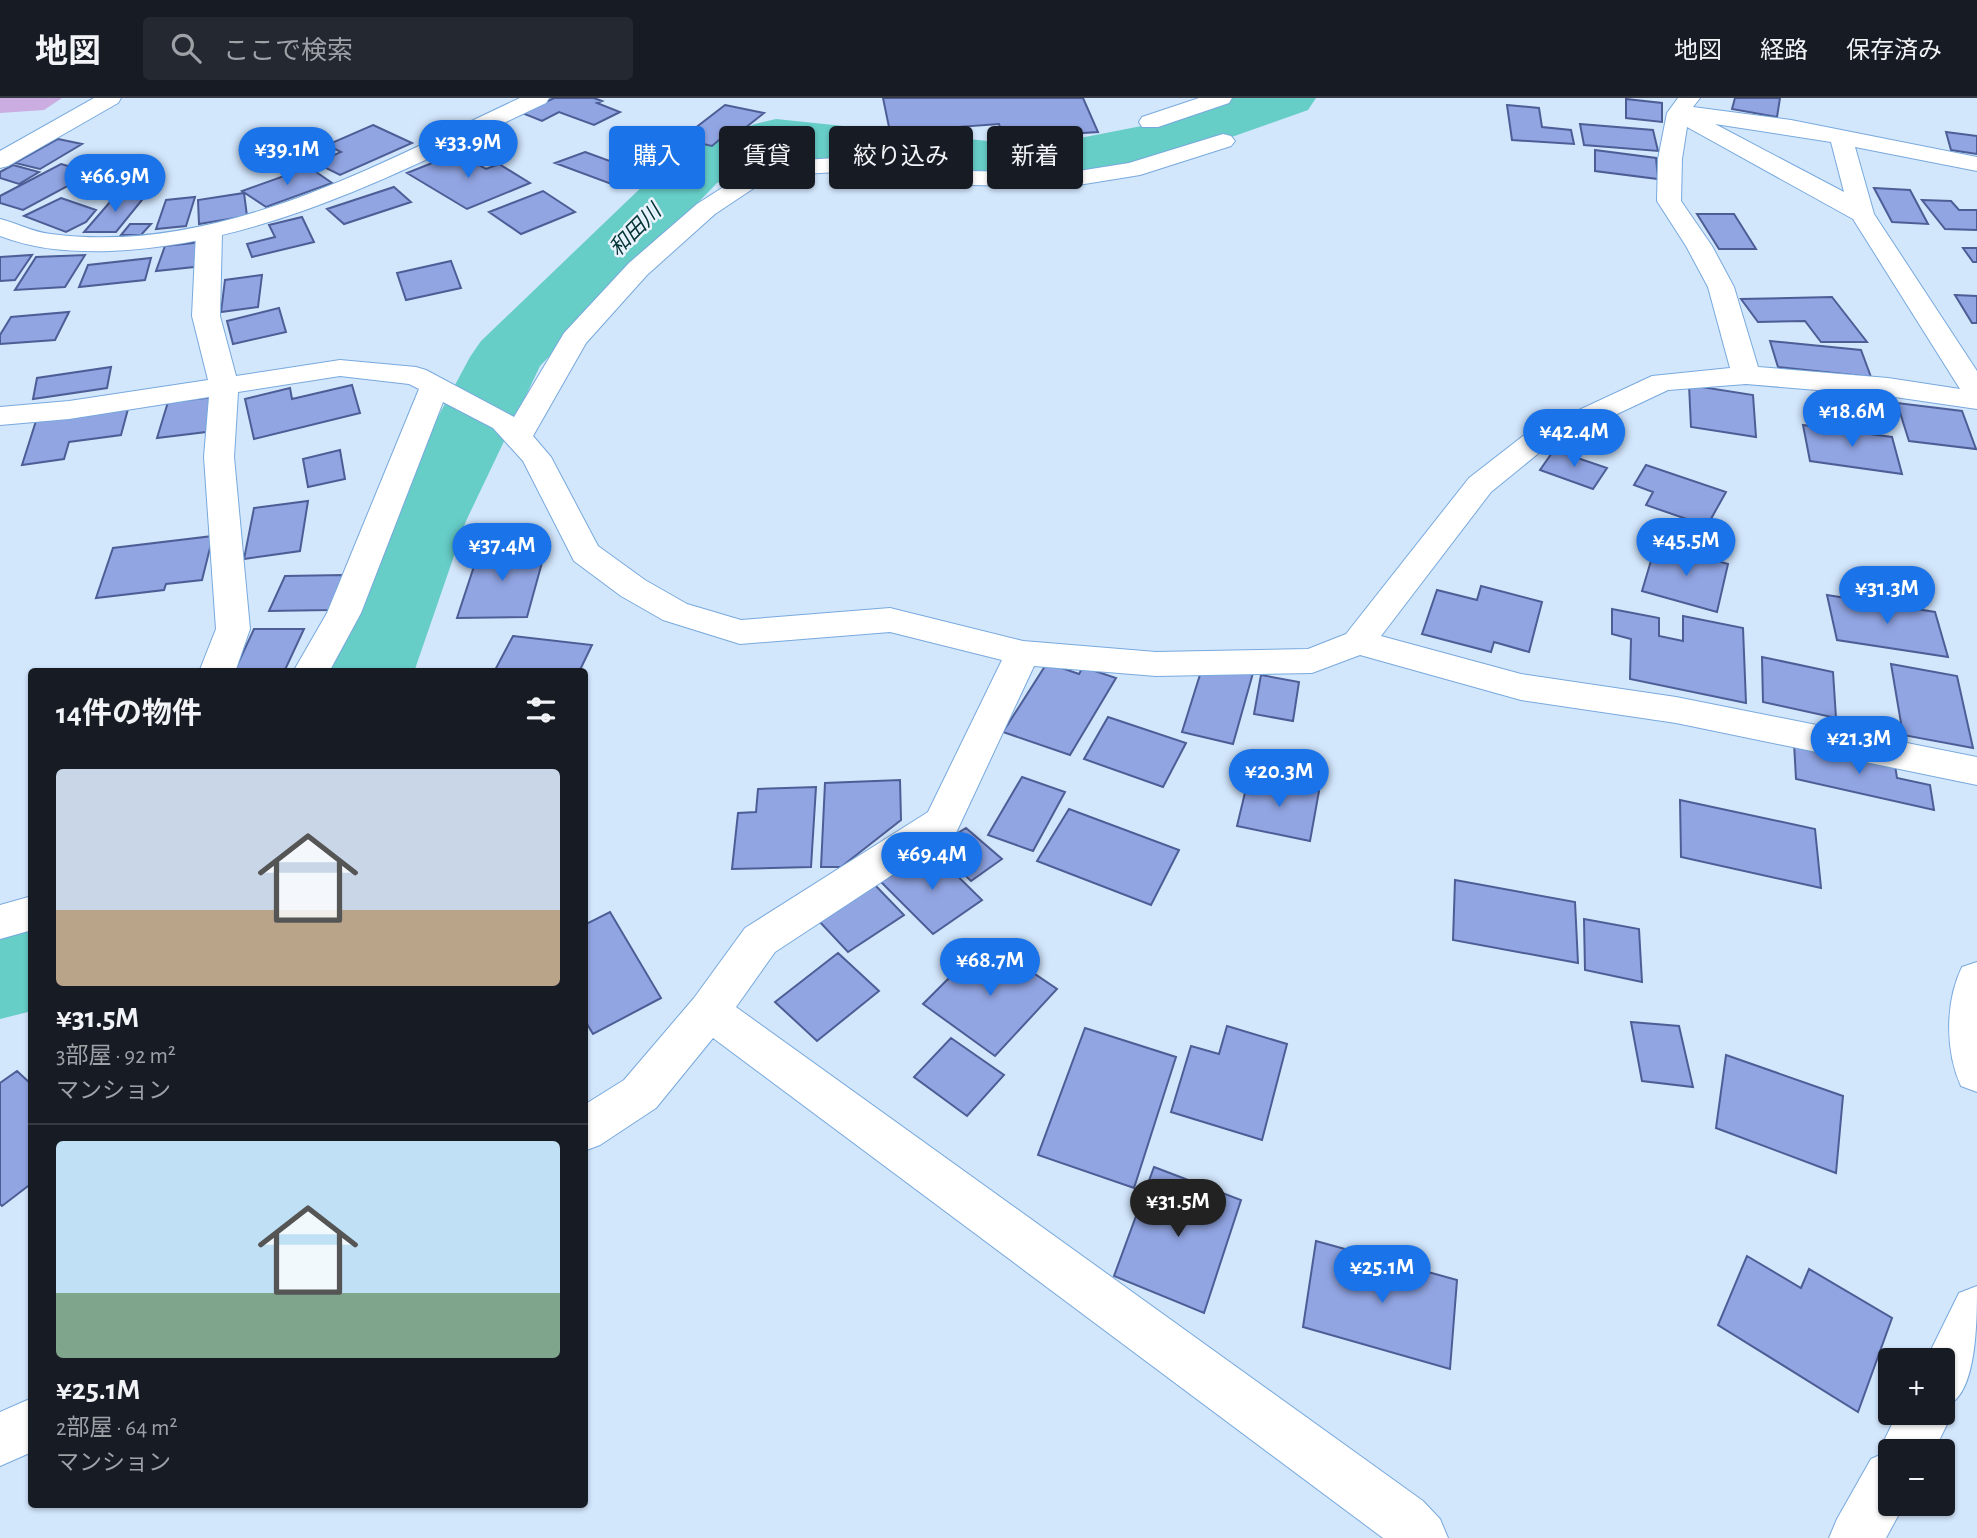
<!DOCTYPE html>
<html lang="ja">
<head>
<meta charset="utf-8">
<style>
  :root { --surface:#171b24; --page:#242831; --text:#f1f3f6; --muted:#9ea1a6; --line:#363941; --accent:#1a73e8 }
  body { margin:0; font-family:"Alegreya Sans","Noto Sans JP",sans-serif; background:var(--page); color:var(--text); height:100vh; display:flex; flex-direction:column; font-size:26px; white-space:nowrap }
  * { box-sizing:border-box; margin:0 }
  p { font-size:23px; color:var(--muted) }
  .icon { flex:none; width:38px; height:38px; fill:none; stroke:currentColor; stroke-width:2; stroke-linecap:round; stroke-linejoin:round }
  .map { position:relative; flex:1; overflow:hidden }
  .sheet { position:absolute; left:28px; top:570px; width:560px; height:840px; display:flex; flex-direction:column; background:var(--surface); border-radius:7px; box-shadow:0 2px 5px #0004 }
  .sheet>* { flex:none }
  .guide { position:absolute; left:609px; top:28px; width:665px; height:63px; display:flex; gap:14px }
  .fabs { position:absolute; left:1878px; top:1250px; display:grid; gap:14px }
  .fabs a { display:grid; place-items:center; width:77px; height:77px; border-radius:7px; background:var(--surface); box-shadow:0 2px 5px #0004; font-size:35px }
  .price { position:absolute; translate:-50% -60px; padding:0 16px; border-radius:24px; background:var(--accent); color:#fff; font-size:23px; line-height:46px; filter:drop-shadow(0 2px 4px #0008) }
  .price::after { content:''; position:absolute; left:50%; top:42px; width:21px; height:16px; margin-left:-10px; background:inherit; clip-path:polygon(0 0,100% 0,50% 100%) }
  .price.on { background:#222; color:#fff }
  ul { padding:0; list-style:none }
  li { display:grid; align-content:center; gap:14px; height:371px; padding:0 28px }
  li+li { border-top:2px solid var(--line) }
  li span { display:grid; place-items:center; height:217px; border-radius:7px; color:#555 }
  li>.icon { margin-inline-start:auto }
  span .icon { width:126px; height:126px; fill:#fffc; stroke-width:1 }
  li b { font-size:30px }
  h2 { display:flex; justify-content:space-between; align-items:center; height:84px; padding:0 28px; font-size:30px }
  .pill { padding:0 24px; border-radius:7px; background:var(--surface); box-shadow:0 2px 5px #0004; font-size:24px; line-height:63px }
  .pill.on { background:var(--accent); color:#fff }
  header { display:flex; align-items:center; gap:42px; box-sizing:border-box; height:98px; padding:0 35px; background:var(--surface); border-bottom:2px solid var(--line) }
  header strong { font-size:33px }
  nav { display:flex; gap:38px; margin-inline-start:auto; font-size:24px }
  .search { width:490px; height:63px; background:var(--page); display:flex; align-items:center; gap:18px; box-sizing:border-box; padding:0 24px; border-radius:7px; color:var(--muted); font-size:26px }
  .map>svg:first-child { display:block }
  .green { fill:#cbade2 }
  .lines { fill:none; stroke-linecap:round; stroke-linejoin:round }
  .river { fill:#67cdc7; fill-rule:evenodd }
  .building { fill:#91a5e3; stroke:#4d5e96; stroke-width:2 }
  .street-casing { stroke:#78a9dd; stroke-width:2 }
  .primary-casing { stroke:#78a9dd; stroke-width:2 }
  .street { fill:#fff; fill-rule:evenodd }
  .primary { fill:#fff; fill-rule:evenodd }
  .labels { text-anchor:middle; stroke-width:5; stroke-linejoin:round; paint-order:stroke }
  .far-water-label { font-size:21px; font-style:italic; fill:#003331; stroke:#e8f2fd }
</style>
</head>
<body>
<header>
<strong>地図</strong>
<div class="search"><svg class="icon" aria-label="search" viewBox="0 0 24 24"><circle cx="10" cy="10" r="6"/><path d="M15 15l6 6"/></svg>ここで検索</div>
<nav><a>地図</a><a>経路</a><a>保存済み</a></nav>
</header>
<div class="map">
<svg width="1977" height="1440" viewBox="0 0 1977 1440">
  <rect width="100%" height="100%" fill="#d2e6fc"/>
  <path class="green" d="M0 0H62L44 12 0 15Z"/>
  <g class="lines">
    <path class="river" d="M1230 0H1316L1308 12 1192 53 1075 79 1007 83 783 58 717 85 540 268 466 423 414 574H322L382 423 470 259 481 243 673 59 755 26 776 21 1007 45 1075 41 1157 25Z
      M32 820V913L0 921V827Z"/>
  </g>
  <path class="building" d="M554 0H594L602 3 597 5 620 14 594 27 559 14 542 23 522 15Z
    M883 0H1083L1098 34 1004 40 999 26 890 34Z
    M1735 0H1780L1777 19 1732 11Z
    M1626 1 1662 5V24L1626 20Z
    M725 7 764 15 735 38 726 36 712 48 681 41Z
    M1507 7 1539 10 1542 29 1571 32 1574 46 1512 42Z
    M1580 26 1653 32 1658 53 1584 47Z
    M373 27 412 45 340 77 316 65 341 54 327 47Z
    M1946 34 1977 38V56L1951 52Z
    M58 41 82 46 40 71 15 65Z
    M1595 52 1656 60 1658 81 1595 73Z
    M585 54 615 65 635 54 657 62 614 87 555 65Z
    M457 55 486 71 499 66 530 85 467 111 407 75Z
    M61 66 85 73 71 81 77 83 23 112 0 105V98Z
    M13 67 39 74 19 86 0 80V74Z
    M309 69 332 85 266 109 242 93Z
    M394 89 411 104 344 126 327 111Z
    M1874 90 1910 92 1928 126 1892 124Z
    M543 93 575 114 521 136 489 114Z
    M244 95 247 118 199 126 198 102Z
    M116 97H146L116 134H84Z
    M195 99 186 128 156 131 166 102Z
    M61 100 96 112 86 124 66 134 24 118Z
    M1922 102 1951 103 1959 112H1977V132L1945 131Z
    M1697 116H1734L1756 151H1719Z
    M302 119 314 144 252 159 247 146 275 139 269 127Z
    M130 126H151L141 137H121Z
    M202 144 194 169 156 173 165 148Z
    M1963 150H1977V164H1973Z
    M32 157 15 182 0 183V159Z
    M85 157 65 189 15 192 36 159Z
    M151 160 145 182 79 189 88 167Z
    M451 163 461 190 406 202 397 175Z
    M262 177 258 209 221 214 225 182Z
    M1955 197 1977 198V225H1972Z
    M1832 199 1867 244H1821L1805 223 1758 224 1741 201Z
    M279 210 286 234 233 246 227 223Z
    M69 214 55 242 0 246V237L11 219Z
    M1770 243 1861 252 1871 279 1778 269Z
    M111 269 107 290 33 301 37 280Z
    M352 287 360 315 254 341 245 301 290 290 292 301Z
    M1689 287 1753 297 1756 339 1691 329Z
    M215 299 206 334 157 340 168 304Z
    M1897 305 1962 313 1976 351 1909 343Z
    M128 311 121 337 69 344 64 361 22 367 36 323Z
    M1803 327 1892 339 1902 376 1810 363Z
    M340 352 345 381 308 389 303 361Z
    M1554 352 1607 370 1593 391 1540 372Z
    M1646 367 1726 394 1707 428 1646 407 1653 394 1634 387Z
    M308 403 300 453 244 461 254 410Z
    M213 438 202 482 166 486 164 492 96 500 113 450Z
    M1656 446 1728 466 1717 514 1642 493Z
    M480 450H546L527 519 457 520Z
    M343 477 329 512 269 513 285 478Z
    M1481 488 1542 504 1529 554 1494 544 1491 554 1422 536 1437 492 1477 502Z
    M1827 497 1935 514 1948 559 1837 542Z
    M1612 511 1659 520V538L1683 543V518L1743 530 1746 605 1630 581 1631 541 1612 536Z
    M254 531H304L284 574H234Z
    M513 538 592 547 579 574H494Z
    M1762 559 1833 574 1836 620 1763 604Z
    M1204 564 1253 575 1233 646 1182 634Z
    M1047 565 1079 576 1083 569 1116 580 1070 657 1003 634Z
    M1891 566 1957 578 1973 650 1903 637Z
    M1261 577 1299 584 1293 623 1254 616Z
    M1108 619 1186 645 1163 689 1084 661Z
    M1794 645 1895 667 1897 680 1930 687 1934 712 1796 681Z
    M1249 678 1319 693 1310 743 1237 728Z
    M1022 679 1065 694 1033 753 988 737Z
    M900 682 901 722 841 769H821L825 685Z
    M816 689 811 769 732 771 738 715 756 714 758 691Z
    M1680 702 1815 731 1821 790 1681 759Z
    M1069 711 1179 752 1151 807 1037 763Z
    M966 730 1002 761 971 783 936 749Z
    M931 752 982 802 933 836 881 784Z
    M1455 782 1575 804 1578 865 1453 842Z
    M873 785 904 817 848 854 817 821Z
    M610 814 661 900 593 936 584 921V827Z
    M1584 821 1639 831 1642 884 1585 872Z
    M986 843 1057 891 995 958 923 906Z
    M838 855 879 893 817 943 775 904Z
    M1631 924 1679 928 1693 989 1642 983Z
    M1227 928 1287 946 1262 1042 1171 1014 1191 948 1219 956Z
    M1085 930 1176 959 1134 1090 1038 1057Z
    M951 940 1004 977 967 1018 914 979Z
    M1726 957 1843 998 1836 1075 1716 1030Z
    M17 973 32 987V1085L2 1108 0 1106V985Z
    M1154 1069 1241 1102 1204 1215 1114 1178Z
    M1316 1143 1457 1182 1450 1271 1303 1229Z
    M1747 1158 1801 1190 1809 1171 1892 1220 1858 1314 1718 1227Z"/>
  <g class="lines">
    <g class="street-casing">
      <path id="street" d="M94 0H121L118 5 8 68 0 70V53Z
        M1199 0H1232L1229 5 1158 29H1142L1139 24 1142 19Z
        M1678 0H1700L1693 9 1791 22 1977 59V73L1855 49 1874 116 1977 273V311L1888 298 1746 286 1668 292 1545 350 1491 394 1381 538 1521 576 1676 599 1977 659V687L1676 625 1521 602 1360 557 1312 575 1156 578 1034 568 956 735 775 854 736 909 1423 1403 1440 1421 1448 1440H1383L713 940 656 1010 600 1047 584 1053V1007L624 982 694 900 745 830 928 714 1002 562 890 534 740 546 663 522 621 498 574 463 523 363 493 330 443 304 361 515 329 574H293L327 515 419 291 409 286 340 278 238 294 234 359 250 531 235 574H199L216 531 204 359 209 299 69 321 0 327V309L69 303 208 282 192 218 196 135 200 130 209 127 218 130 222 135 220 218 236 278 340 262 416 269 426 272 514 319 564 235 629 165 697 106 747 74 785 63 854 59 921 72 1066 75 1129 65 1223 36 1231 38 1235 43 1231 48 1140 77 1066 89 921 86 854 73 787 77 763 84 715 116 647 177 586 245 533 338 551 359 598 448 645 482 687 506 741 522 890 510 1023 543 1156 554 1308 551 1346 536 1469 380 1523 338 1652 278 1730 270 1708 189 1686 148 1657 103 1658 61 1667 15ZM1715 26 1831 44 1844 94ZM1687 29 1853 121 1960 291 1888 280 1758 269 1734 189 1712 148 1681 103 1682 61Z
        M32 798V832L0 841V807Z
        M1977 864V994L1961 988C1945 953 1945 904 1962 869Z
        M1977 1188C1977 1222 1977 1291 1950 1306L1953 1314 1934 1353H1890V1405H1905L1886 1440H1829L1837 1421 1871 1361 1880 1357 1879 1353 1898 1314H1942V1262H1926L1959 1195Z
        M32 1300V1354L0 1368V1314Z"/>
    </g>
    <g class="primary-casing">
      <path id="primary" d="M520 0H549L546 5C407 70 266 147 110 153 72 154 36 152 0 138V121C17 125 32 134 51 136 216 158 376 67 520 0Z"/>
    </g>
    <use href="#street" class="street"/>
    <use href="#primary" class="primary"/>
  </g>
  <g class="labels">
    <g class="far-water-label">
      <text transform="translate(635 132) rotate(-45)" y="7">和田川</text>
    </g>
  </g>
</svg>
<div class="fabs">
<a>+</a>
<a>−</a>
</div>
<b class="price" style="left:468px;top:82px">¥33.9M</b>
<b class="price" style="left:287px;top:89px">¥39.1M</b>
<b class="price" style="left:115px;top:116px">¥66.9M</b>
<b class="price" style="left:1852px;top:351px">¥18.6M</b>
<b class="price" style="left:1574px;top:371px">¥42.4M</b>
<b class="price" style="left:1686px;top:480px">¥45.5M</b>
<b class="price" style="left:502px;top:485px">¥37.4M</b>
<b class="price" style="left:1887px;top:528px">¥31.3M</b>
<b class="price" style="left:1859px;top:678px">¥21.3M</b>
<b class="price" style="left:1279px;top:711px">¥20.3M</b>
<b class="price" style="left:932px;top:794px">¥69.4M</b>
<b class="price" style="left:990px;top:900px">¥68.7M</b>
<b class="price on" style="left:1178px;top:1141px">¥31.5M</b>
<b class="price" style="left:1382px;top:1207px">¥25.1M</b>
<div class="guide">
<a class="pill on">購入</a>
<a class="pill">賃貸</a>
<a class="pill">絞り込み</a>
<a class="pill">新着</a>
</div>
<section class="sheet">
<h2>14件の物件<svg class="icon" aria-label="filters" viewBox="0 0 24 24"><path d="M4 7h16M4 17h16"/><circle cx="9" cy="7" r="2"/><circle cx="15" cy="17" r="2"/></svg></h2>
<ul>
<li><span style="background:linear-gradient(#c9d6e8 65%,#b9a48a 0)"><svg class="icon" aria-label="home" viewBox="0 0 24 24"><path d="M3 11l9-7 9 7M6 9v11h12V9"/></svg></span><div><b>¥31.5M</b><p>3部屋 · 92 m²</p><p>マンション</p></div></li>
<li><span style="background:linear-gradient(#bfe0f5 70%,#7fa58c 0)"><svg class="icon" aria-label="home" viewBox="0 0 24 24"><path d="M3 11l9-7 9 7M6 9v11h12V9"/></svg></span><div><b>¥25.1M</b><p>2部屋 · 64 m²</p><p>マンション</p></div></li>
</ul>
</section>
</div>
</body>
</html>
